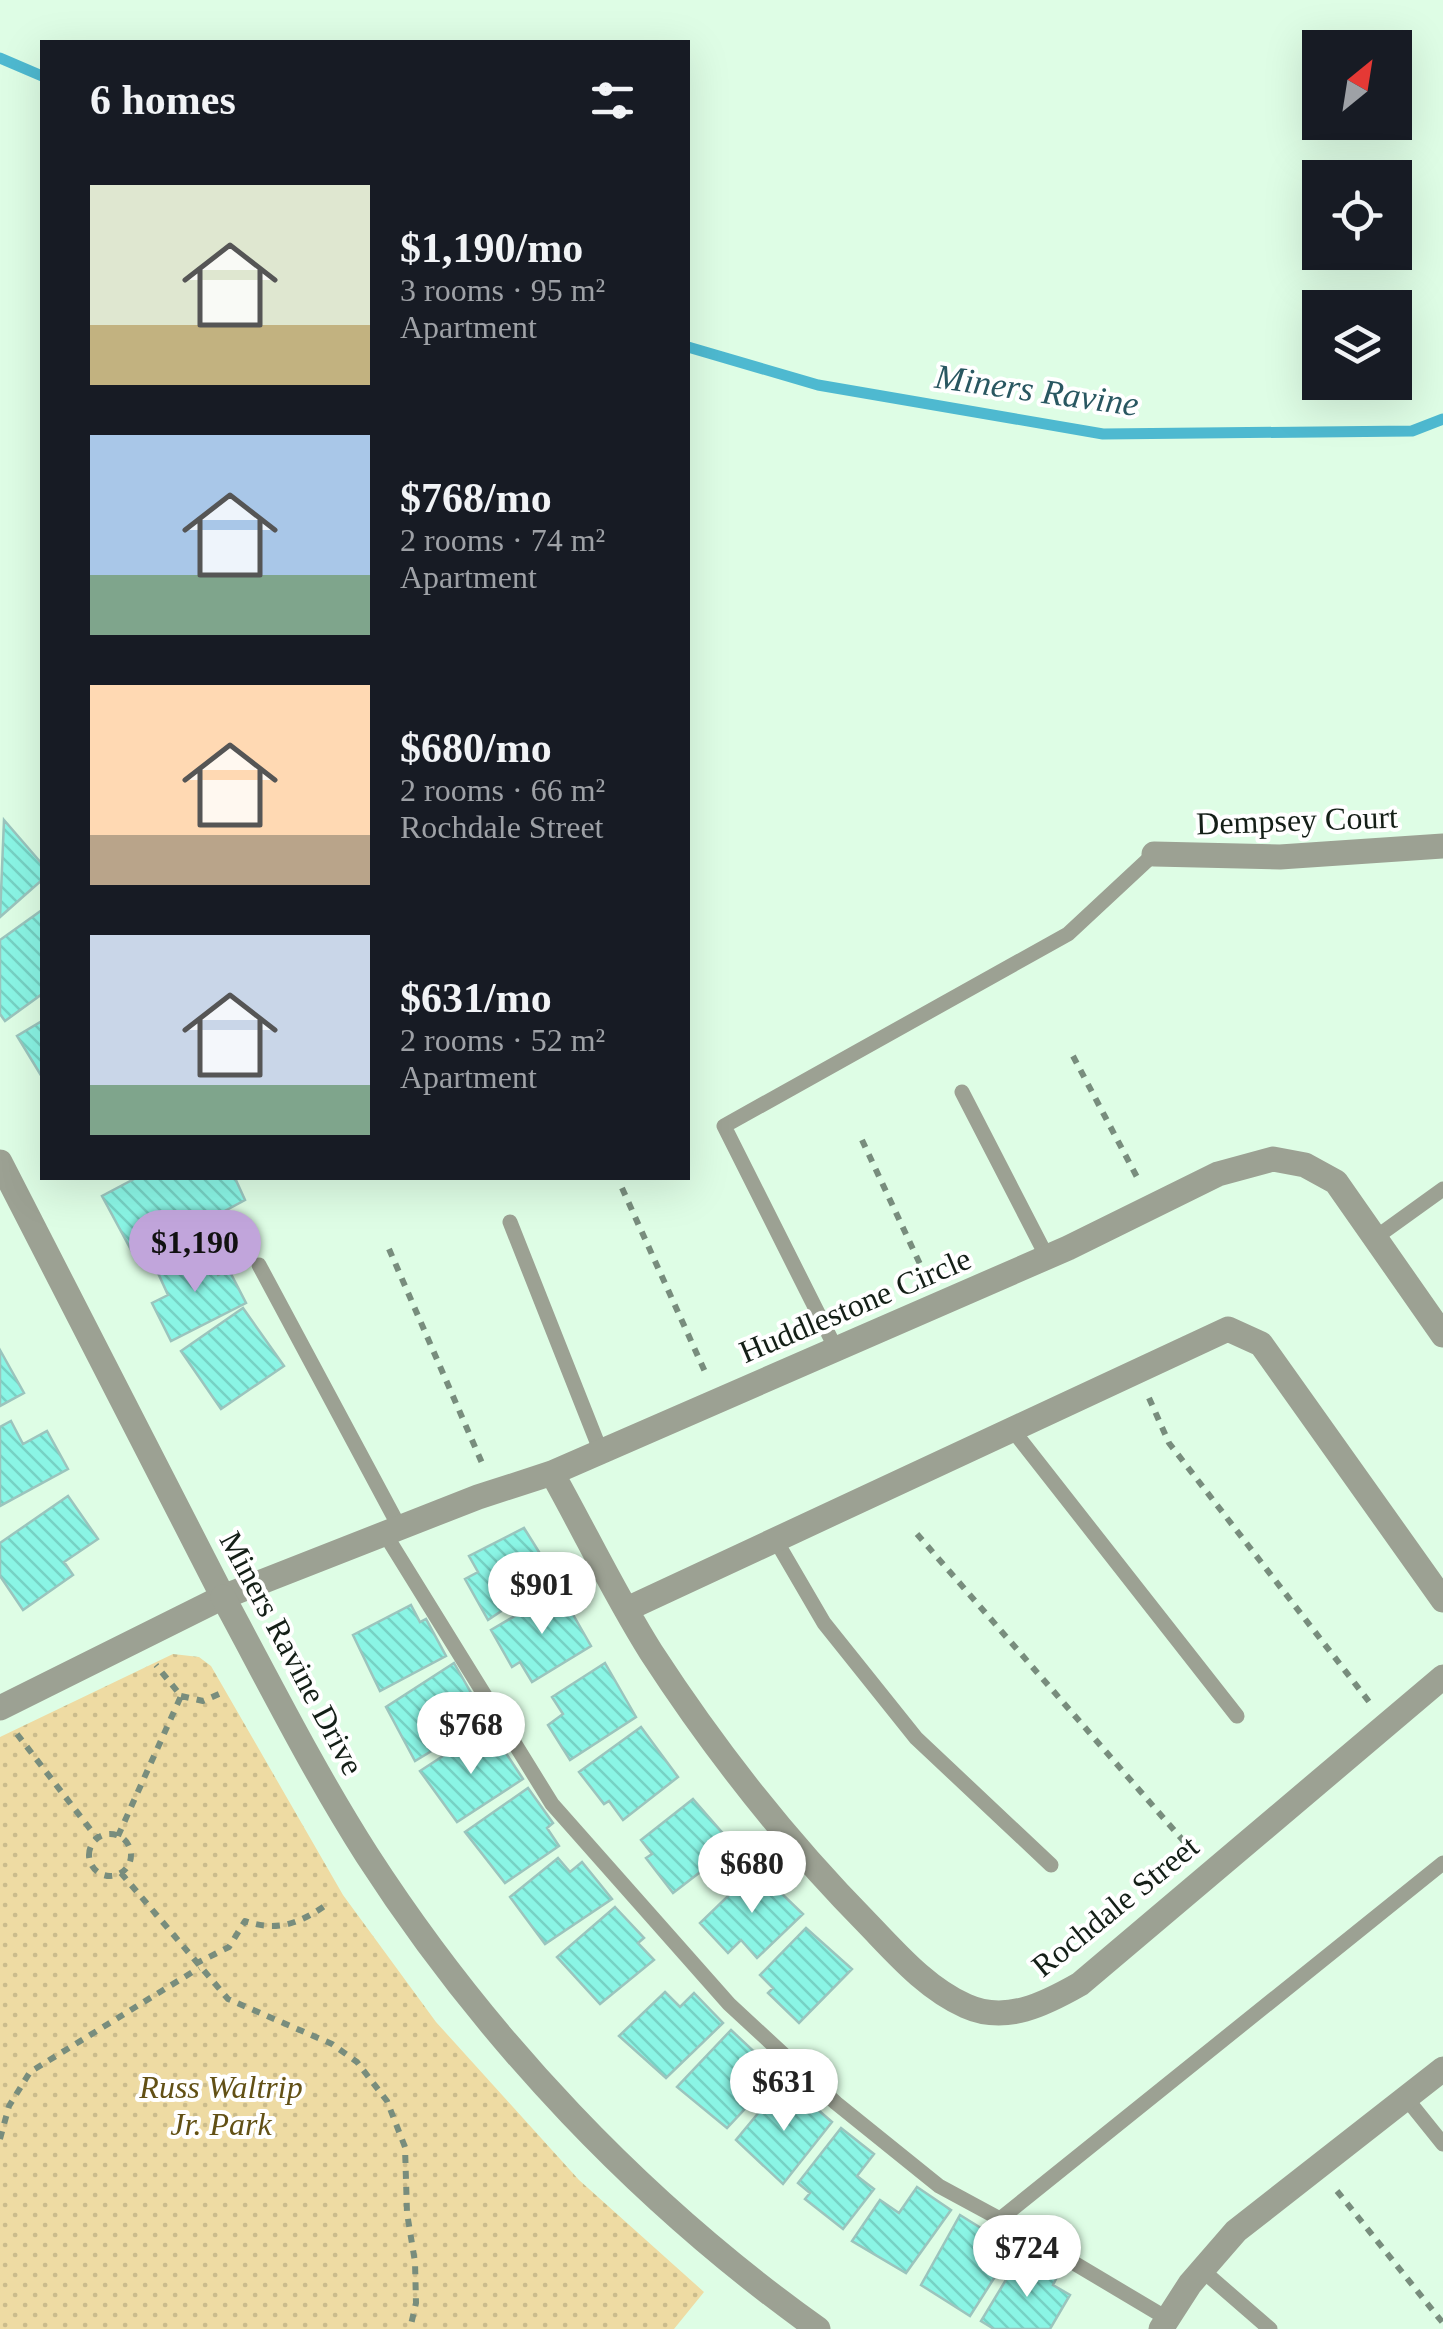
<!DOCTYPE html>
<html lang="en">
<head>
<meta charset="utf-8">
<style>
  :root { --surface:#171b24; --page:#242831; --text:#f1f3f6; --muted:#9ea1a6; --accent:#c1a5db }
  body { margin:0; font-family:Georgia,serif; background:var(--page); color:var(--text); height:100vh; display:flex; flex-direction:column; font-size:38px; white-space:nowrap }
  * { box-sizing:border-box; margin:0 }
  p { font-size:32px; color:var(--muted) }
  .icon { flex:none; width:55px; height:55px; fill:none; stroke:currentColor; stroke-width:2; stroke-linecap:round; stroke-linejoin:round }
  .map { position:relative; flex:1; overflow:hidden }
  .sheet { position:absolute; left:40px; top:40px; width:650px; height:1140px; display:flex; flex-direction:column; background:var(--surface); border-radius:0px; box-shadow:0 10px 40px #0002 }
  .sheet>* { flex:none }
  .needle { width:65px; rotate:30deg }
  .controls { position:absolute; left:1302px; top:30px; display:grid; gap:20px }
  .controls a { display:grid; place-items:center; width:110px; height:110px; border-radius:0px; background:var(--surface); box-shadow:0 10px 40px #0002; font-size:50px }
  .price { position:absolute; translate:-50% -85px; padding:0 22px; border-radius:35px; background:#fff; color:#222; font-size:32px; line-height:65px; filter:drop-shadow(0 2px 5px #0008) }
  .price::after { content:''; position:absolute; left:50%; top:60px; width:30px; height:22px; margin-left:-15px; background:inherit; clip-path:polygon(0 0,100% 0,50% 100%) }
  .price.selected { background:var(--accent); color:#111 }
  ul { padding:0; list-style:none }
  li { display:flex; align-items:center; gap:30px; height:250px; padding:0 50px }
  li span { display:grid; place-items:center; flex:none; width:280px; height:200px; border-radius:0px; color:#555 }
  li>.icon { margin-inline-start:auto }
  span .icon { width:120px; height:120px; fill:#fffc; stroke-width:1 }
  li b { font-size:42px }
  h2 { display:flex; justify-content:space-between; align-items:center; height:120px; padding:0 50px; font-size:42px }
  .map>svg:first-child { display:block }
  .park { fill:url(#park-dots) }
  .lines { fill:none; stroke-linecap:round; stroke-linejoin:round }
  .stream { stroke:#4eb9d0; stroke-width:11 }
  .building { fill:url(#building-back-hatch); stroke:#9bc4bd; stroke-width:2.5 }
  .path { stroke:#788d7d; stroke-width:6; stroke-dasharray:8 8; stroke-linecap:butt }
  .service { stroke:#9ca193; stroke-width:15 }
  .minor { stroke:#9ca193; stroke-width:25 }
  .tertiary { stroke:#9ca193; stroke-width:25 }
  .labels { text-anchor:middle; stroke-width:8; stroke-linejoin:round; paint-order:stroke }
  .street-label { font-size:32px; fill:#141f17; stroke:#fff }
  .park-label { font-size:32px; font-style:italic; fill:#625015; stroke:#fff }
  .water-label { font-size:35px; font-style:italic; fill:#295761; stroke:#fff }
</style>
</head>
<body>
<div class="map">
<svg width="1443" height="2329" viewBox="0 0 1443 2329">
  <defs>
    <pattern id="park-dots" width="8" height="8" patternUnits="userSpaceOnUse" patternTransform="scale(2.5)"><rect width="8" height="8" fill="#eedba3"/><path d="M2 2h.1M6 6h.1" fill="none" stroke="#cbbc8c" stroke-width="1.8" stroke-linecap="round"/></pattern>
    <pattern id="building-back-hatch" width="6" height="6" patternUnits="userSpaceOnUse" patternTransform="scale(2.5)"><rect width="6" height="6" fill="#8af5e5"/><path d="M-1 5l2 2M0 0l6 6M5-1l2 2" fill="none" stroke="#76d2c4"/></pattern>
  </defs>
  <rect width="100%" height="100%" fill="#defde5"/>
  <path class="park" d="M173 1654 199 1657 211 1666 343 1895 436 2022 579 2180 704 2292 674 2329H0V1737Z"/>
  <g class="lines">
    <path class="stream" d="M0 58 42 76
      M688 347 818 385 1103 434 1412 431 1443 419"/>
  </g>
  <path class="building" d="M4 820 42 864V880L0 917Z
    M42 910V994L5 1021 0 1014V940Z
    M42 1021V1077L17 1036Z
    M136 1178H235L245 1200 136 1259 102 1196Z
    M204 1249 218 1275 229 1270 246 1303 171 1341 152 1303 168 1295 158 1273Z
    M243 1308 284 1366 221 1409 181 1351Z
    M0 1350 24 1393 0 1406Z
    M11 1421 23 1444 47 1431 68 1469 0 1506V1427Z
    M68 1496 98 1539 64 1562 73 1575 23 1610 0 1576V1543Z
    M524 1528 554 1576 488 1620 465 1579 478 1572 469 1556Z
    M559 1590 591 1646 532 1682 520 1662 512 1667 491 1630Z
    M411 1605 420 1622 426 1619 446 1656 380 1691 353 1635Z
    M454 1663 478 1705 463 1714 471 1727 415 1761 386 1707Z
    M605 1663 636 1717 570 1760 548 1725 563 1714 552 1697Z
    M641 1727 678 1777 623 1820 609 1801 604 1804 579 1772Z
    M472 1737 484 1755 500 1744 523 1779 457 1822 420 1771Z
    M528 1788 553 1823 547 1828 559 1846 505 1883 465 1832Z
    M693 1799 734 1846 673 1893 646 1858 652 1854 641 1840Z
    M558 1858 570 1872 582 1862 612 1899 545 1944 510 1897Z
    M756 1869 803 1914 757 1958 741 1940 728 1953 700 1923Z
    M615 1907 644 1938 638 1943 654 1960 600 2004 557 1957Z
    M806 1928 852 1969 799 2023 768 1993 773 1988 760 1975Z
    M665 1992 680 2007 694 1993 723 2023 666 2078 619 2036Z
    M731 2030 762 2059 756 2066 771 2081 727 2128 677 2087Z
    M779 2088 795 2102 801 2095 832 2122 783 2184 736 2140Z
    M841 2128 874 2154 857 2176 874 2189 843 2229 805 2199 810 2193 798 2183Z
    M917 2187 951 2210 906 2273 852 2241 880 2200 899 2213Z
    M960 2215 1000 2240 992 2253 1005 2261 970 2316 921 2285Z
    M1021 2255 1057 2277 1053 2285 1070 2295 1050 2329H994L981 2321Z"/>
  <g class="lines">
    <path class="path" d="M1073 1056 1138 1179
      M862 1140 927 1279
      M622 1188 706 1374
      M389 1249 482 1463
      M1149 1398 1169 1443 1370 1703
      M917 1534 1193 1852
      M181 1696 203 1701 219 1694
      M17 1734 97 1838
      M89 1855a21 21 0 1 1 42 0a21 21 0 1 1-42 0Z
      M118 1836 181 1696 156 1665
      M121 1873 228 1999 332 2044 357 2062 387 2101 405 2147 407 2213 415 2262 416 2303 410 2329
      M195 1964 229 1947 245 1921C276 1932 299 1924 326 1905
      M0 2139 9 2106 30 2072 199 1968
      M1337 2191 1443 2323"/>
    <path class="service" d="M962 1092 1047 1257
      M510 1222 601 1452
      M1375 1238 1443 1189
      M259 1265 401 1530
      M835 1347 724 1126 1068 934 1154 854
      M1011 1428 1237 1716
      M385 1534 552 1804 729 2004 836 2103 939 2186 1000 2219 1443 1863
      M775 1539 824 1623 916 1738 1051 1865
      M1406 2098 1443 2144
      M1000 2219 1168 2319
      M1202 2270 1270 2329"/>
    <path class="minor" d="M1154 854 1280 857 1443 846
      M0 1162 223 1597
      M552 1473C585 1532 615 1595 651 1652 714 1749 787 1842 868 1924 897 1954 926 1988 966 2006 1006 2024 1045 2004 1080 1984L1443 1677
      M627 1609 1228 1329 1261 1344 1443 1600
      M0 1708 223 1597 478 1497 552 1473 1068 1248 1218 1174 1273 1159 1305 1165 1336 1182 1443 1335
      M1161 2329 1190 2284 1236 2231 1443 2069"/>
    <path class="tertiary" d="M223 1597C270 1684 314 1772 367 1855 485 2038 641 2203 818 2329"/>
  </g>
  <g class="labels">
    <g class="street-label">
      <text transform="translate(1297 820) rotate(-2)" y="11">Dempsey Court</text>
      <text transform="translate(855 1305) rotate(-23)" y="11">Huddlestone Circle</text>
      <text transform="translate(292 1653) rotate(62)" y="11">Miners Ravine Drive</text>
      <text transform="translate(1115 1906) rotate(-39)" y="11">Rochdale Street</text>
    </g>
    <g class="park-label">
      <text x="221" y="2098">Russ Waltrip<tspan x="221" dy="37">Jr. Park</tspan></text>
    </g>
    <g class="water-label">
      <text transform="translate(1037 390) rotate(8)" y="12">Miners Ravine</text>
    </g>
  </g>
</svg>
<div class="controls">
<a><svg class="needle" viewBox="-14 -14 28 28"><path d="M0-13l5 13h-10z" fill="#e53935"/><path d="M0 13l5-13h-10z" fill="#9ea1a6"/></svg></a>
<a><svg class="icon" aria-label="locate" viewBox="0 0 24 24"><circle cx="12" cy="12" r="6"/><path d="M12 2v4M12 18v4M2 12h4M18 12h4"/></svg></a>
<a><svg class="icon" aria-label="layers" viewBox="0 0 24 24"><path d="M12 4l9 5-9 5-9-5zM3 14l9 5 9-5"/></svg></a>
</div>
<b class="price selected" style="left:195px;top:1295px">$1,190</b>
<b class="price" style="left:542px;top:1637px">$901</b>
<b class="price" style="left:471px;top:1777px">$768</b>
<b class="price" style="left:752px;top:1916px">$680</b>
<b class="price" style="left:784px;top:2134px">$631</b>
<b class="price" style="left:1027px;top:2300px">$724</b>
<section class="sheet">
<h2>6 homes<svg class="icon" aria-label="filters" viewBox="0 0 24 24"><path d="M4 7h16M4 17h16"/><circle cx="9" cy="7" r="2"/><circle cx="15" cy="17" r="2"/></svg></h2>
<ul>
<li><span style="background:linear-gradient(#dfe7d0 70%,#c2b280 0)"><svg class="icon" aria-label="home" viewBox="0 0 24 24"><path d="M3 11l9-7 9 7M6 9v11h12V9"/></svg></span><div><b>$1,190/mo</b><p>3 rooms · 95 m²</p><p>Apartment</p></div></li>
<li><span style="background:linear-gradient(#a9c7e8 70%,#7fa58c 0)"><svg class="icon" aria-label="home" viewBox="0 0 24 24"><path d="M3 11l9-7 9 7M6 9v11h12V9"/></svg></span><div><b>$768/mo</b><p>2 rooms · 74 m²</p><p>Apartment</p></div></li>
<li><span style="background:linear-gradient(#ffd9b3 75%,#b9a48a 0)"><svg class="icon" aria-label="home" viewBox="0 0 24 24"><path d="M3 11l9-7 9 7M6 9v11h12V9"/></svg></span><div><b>$680/mo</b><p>2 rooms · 66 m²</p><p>Rochdale Street</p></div></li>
<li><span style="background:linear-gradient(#c9d6e8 75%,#7fa58c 0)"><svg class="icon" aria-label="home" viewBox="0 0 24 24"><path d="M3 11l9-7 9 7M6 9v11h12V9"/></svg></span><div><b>$631/mo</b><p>2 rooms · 52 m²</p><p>Apartment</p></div></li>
</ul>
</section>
</div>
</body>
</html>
